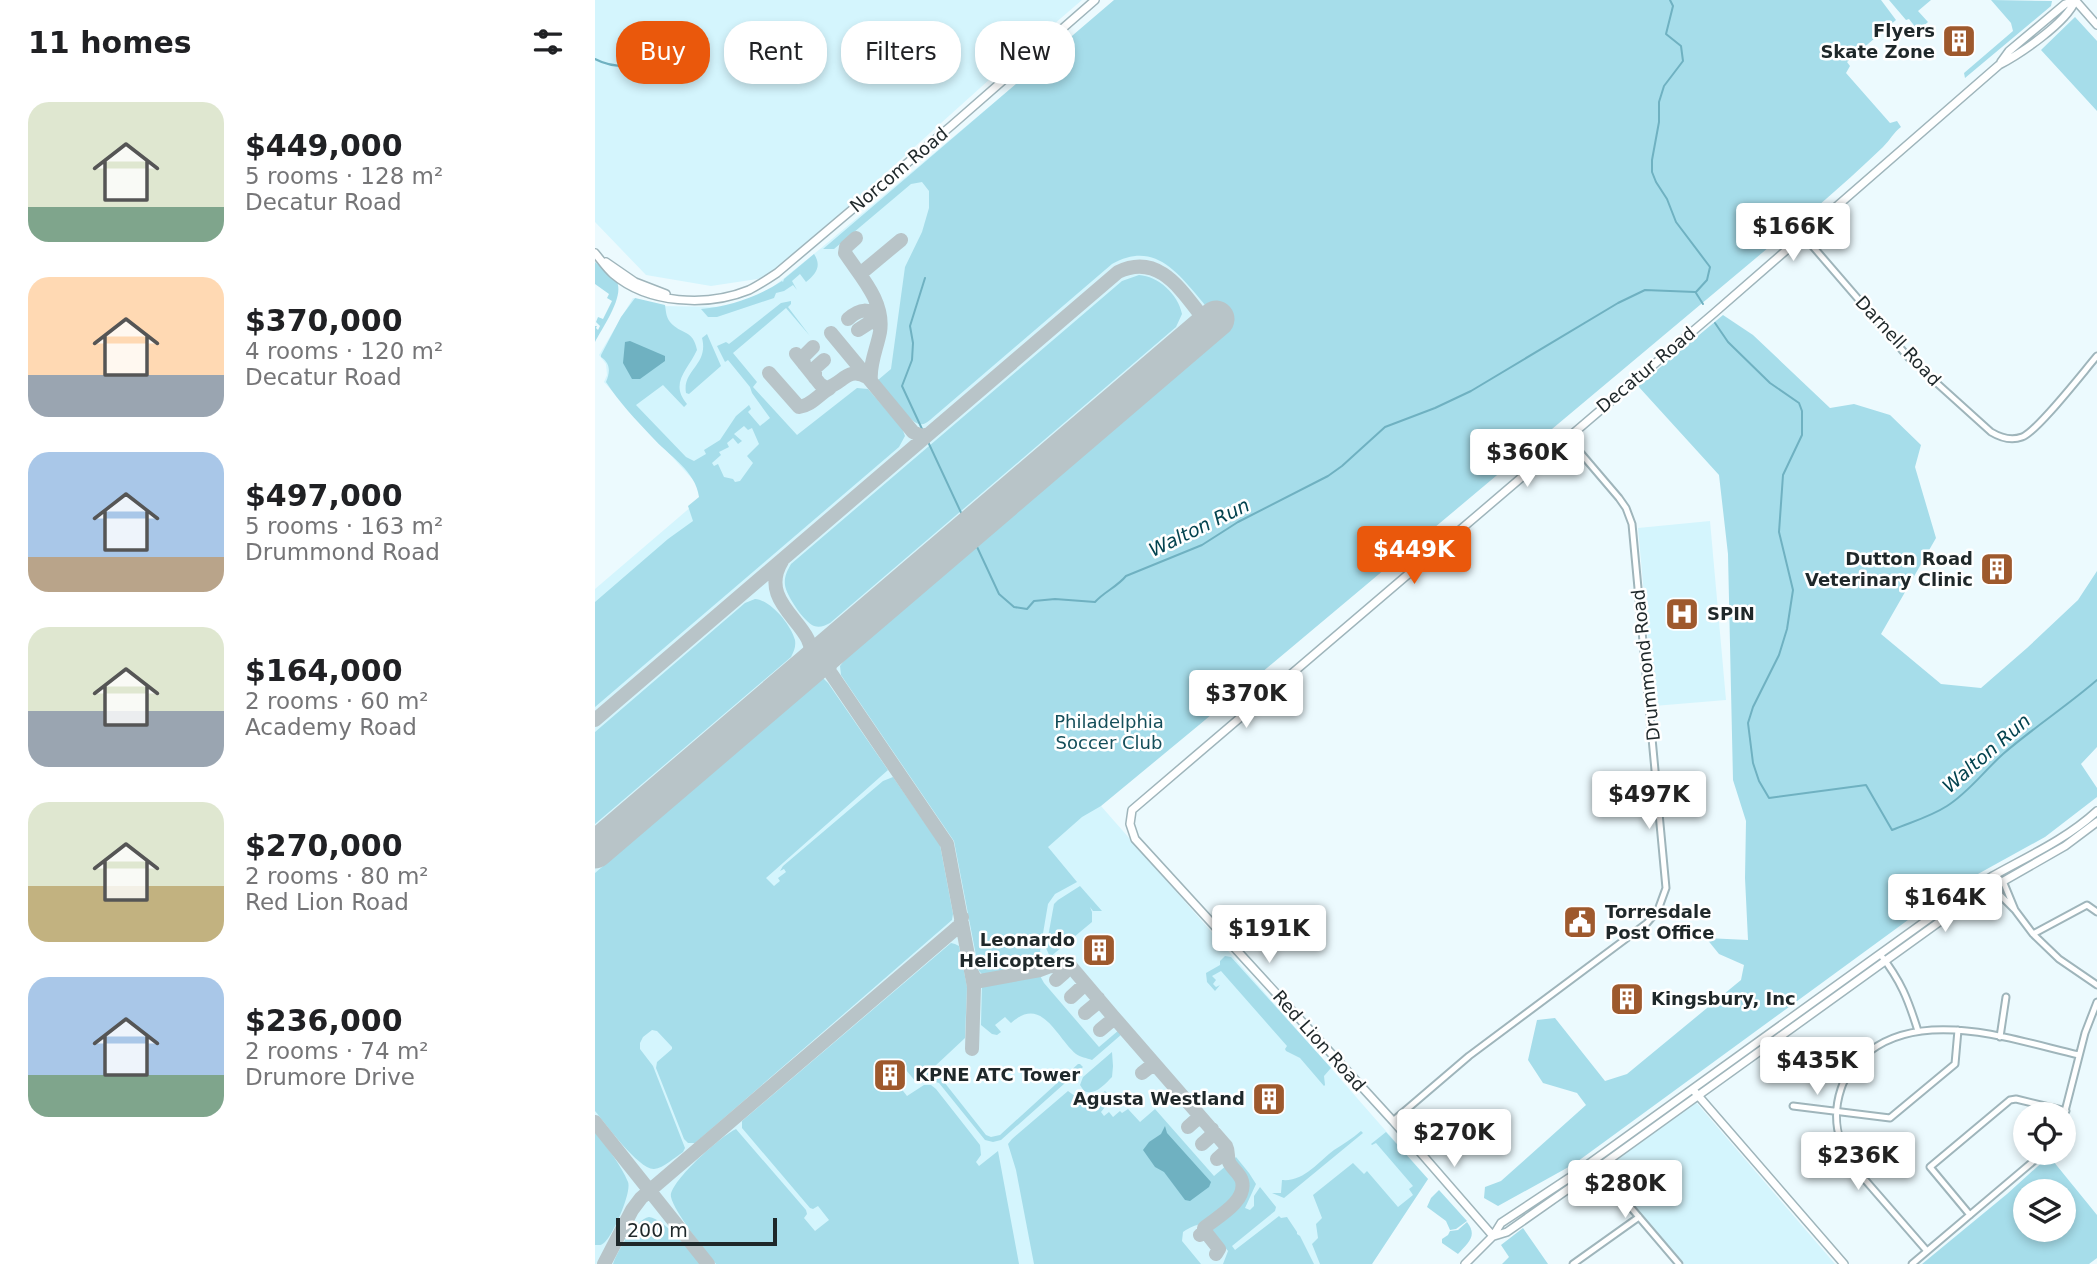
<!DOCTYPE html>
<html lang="en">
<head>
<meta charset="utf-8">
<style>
  :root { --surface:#fff; --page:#f6f6f6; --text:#202124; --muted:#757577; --accent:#ea580c }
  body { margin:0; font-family:"DejaVu Sans",sans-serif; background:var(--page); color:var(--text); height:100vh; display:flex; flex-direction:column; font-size:26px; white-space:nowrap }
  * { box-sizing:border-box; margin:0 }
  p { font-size:23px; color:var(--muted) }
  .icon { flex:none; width:38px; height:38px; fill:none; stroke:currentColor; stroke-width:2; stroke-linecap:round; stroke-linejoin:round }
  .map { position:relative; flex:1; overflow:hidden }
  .side { display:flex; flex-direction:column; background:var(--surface); width:595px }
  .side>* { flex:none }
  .banner { position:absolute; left:21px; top:21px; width:665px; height:63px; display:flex; gap:14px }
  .controls { position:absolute; left:1418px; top:1102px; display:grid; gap:14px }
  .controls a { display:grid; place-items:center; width:63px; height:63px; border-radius:50%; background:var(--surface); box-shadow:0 4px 10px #0003; font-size:35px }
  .scale { position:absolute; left:21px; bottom:18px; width:161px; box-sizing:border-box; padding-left:7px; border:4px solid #1f282a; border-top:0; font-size:19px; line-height:24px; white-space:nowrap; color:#1f282a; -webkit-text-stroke:5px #fff; paint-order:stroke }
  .price { position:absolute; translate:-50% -60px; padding:0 16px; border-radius:7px; background:#fff; color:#222; font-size:23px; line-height:46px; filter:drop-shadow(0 2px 4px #0008) }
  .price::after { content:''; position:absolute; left:50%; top:42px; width:21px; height:16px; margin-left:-10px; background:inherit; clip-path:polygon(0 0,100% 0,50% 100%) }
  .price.selected { background:var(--accent); color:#fff }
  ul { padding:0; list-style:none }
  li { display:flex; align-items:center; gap:21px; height:175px; padding:0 28px }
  li span { display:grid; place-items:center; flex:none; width:196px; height:140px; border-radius:21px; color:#555 }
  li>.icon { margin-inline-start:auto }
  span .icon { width:84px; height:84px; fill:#fffc; stroke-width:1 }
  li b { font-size:30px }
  h2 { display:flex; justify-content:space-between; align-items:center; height:84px; padding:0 28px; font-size:30px }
  .pill { padding:0 24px; border-radius:28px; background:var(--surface); box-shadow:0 4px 10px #0003; font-size:24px; line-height:63px }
  .pill.selected { background:var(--accent); color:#fff }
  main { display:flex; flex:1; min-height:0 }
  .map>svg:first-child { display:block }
  .built { fill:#d4f5fd }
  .green { fill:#a6ddea; fill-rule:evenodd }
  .water { fill:#6fb1c1 }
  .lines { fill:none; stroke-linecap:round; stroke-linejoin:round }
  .stream { stroke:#6fb1c1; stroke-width:2 }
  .taxiway { stroke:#b8c4c8; stroke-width:14 }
  .runway { stroke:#b8c4c8; stroke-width:37 }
  .street-casing { stroke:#9fb5bb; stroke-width:9 }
  .secondary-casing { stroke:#9fb5bb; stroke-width:10 }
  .street { stroke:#fff; stroke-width:5 }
  .secondary { stroke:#fff; stroke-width:7 }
  .labels { text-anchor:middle; stroke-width:5; stroke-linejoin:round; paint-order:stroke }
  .poi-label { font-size:18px; font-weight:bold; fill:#1f282a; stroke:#fff; text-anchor:end }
  .street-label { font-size:18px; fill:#1f282a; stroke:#fff }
  .park-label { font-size:18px; fill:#144e5a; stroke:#fff }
  .water-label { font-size:19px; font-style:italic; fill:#03434f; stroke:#fff }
</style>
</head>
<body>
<main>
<section class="side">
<h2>11 homes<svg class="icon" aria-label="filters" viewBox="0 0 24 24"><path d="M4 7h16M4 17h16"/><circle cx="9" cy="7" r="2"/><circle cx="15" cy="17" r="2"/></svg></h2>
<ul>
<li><span style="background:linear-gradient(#dfe7d0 75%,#7fa58c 0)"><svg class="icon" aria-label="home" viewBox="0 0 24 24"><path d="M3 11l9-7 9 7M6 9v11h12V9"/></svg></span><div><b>$449,000</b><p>5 rooms · 128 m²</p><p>Decatur Road</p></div></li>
<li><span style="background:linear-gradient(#ffd9b3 70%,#9aa5b1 0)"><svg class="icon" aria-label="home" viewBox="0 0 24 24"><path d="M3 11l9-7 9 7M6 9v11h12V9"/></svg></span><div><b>$370,000</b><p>4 rooms · 120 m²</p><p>Decatur Road</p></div></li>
<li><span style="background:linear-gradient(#a9c7e8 75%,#b9a48a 0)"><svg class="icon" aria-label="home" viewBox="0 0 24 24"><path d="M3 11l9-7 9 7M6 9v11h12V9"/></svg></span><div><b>$497,000</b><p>5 rooms · 163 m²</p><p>Drummond Road</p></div></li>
<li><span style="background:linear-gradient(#dfe7d0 60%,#9aa5b1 0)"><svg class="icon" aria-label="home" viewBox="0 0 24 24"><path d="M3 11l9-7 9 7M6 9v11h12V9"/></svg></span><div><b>$164,000</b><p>2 rooms · 60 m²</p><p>Academy Road</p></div></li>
<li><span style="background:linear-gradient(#dfe7d0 60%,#c2b280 0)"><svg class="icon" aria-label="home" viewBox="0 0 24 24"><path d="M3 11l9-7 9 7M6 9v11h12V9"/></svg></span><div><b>$270,000</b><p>2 rooms · 80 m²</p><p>Red Lion Road</p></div></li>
<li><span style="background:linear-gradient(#a9c7e8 70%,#7fa58c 0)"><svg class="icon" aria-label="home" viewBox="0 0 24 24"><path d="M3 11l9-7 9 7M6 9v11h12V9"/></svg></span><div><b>$236,000</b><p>2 rooms · 74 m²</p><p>Drumore Drive</p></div></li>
</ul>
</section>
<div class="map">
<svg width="1502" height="1264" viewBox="0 0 1502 1264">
  <rect width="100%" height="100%" fill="#ecfafe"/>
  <path class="built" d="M0 0H487L395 79 175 277 116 286 51 275 0 222Z
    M521 0H1066L442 737 506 806 833 1179 777 1264H0V589L111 494 9 382 12 375 11 364 4 355 38 298 63 306 132 307 173 291 225 249Z
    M1115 521 1131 700 1059 706 1043 528Z
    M1100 1101 1240 1264H1089L1008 1168Z"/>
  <path class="green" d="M519 0H1286L1301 20 1252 62 1255 66 1251 73 1295 123 1302 121 1306 127C1299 132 1295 140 1288 147 1267 167 1245 187 1223 206L604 725 506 806 487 817 453 847 482 882 460 894 453 904 445 951 450 963 443 967 389 976 384 971 359 841 246 675 245 666 251 658 632 331C621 319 611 306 600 293 577 266 555 243 517 264L335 420C331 423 329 425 324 424 314 422 291 389 283 380L296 369 310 267 327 232 334 208V191L327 182 316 184 239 249H228Z
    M1294 0H1336L1323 11 1333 22 1325 29 1321 28 1314 19 1311 20Z
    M1396 0 1457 1 1456 6 1370 78 1369 73 1418 31 1416 23Z
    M1480 17 1502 41V111L1446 50Z
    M219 254C227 266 221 274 211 282L205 274 197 281 202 290 198 285 189 291 181 293 179 298 122 317H113L106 309C136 306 162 297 187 281L188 282 189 279Z
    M0 262C6 267 17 274 21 280 31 295 7 328 0 342V326H2L1 328 3 330 5 326 1 322 3 317 8 319 17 301 12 298 14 294 0 284Z
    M544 275C563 276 583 294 587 314L581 327 235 623C229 626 225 628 219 626 209 622 191 595 190 585 189 577 192 571 196 564L527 281Z
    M40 298 70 305C71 311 71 317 75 322 86 335 98 329 102 350 93 370 74 383 92 404L89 407 68 385 41 405 91 457 99 461 111 454 109 450 125 440 141 416 154 405 156 409 153 412 165 426 175 418 157 393 155 387 133 360 130 362 122 346 131 342 134 344 186 303 196 301V304L193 307 215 336 191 308 138 353 162 382 158 387 202 435 262 388 273 389 307 428 310 436 304 447 0 707V602L73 539 98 521 93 506 104 497C101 471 73 455 57 437 41 420 24 402 11 382 15 372 16 364 6 357V355L26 317ZM149 426 153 430 157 428 164 444 152 456 158 463 145 481 140 482 138 479 129 477 123 464 119 466 117 463 126 455 124 452 134 447 132 443 138 438 143 444 147 441 139 434Z
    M1128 315 1158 335 1235 408 1259 404 1295 415 1326 445 1320 467 1341 538 1286 634 1346 684 1386 688 1432 648 1483 600 1502 571V747L1486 764 1502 788V797L1450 837 1354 890 979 1164 903 1206 889 1198 890 1187 906 1181 991 1105 982 1093 948 1083 933 1060 942 1020 960 1018 1010 1081 1032 1074 1146 980 1149 965 1124 954 1111 938 1153 940 1150 878 1151 821 1138 780 1133 554 1124 475 1043 386Z
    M112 334 126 366 94 394 91 393C87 370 114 365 107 338Z
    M160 599C176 600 196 625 200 640 201 647 199 651 196 657L0 824V732L150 603Z
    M228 678 233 683 293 770 171 878 179 886 185 881 183 878 191 872 189 869 185 871 188 866 288 781 298 777 345 845 358 914 357 920 100 1143H93L89 1139 61 1068 62 1062 77 1049V1047L62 1031 57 1030 48 1037 45 1043V1049L58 1066 90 1148 88 1152C80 1157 69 1168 59 1169 44 1170 10 1123 0 1111V873Z
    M485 886 507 911H498L495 907 497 912V922L455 957 451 948 459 904 463 900Z
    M356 943 360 944 364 946 372 987 370 1038 338 1068 391 1135 396 1137 405 1135 483 1064H485L488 1067 406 1140 398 1142 390 1140 344 1083 332 1079 321 1082 311 1070 306 1073 302 1071H309V1065L290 1064 287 1067 289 1073 298 1078 312 1096 329 1085H336L341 1089 385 1145 386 1155 381 1162 384 1166 403 1151 424 1264H121C110 1250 79 1212 76 1197 73 1183 127 1135 141 1129L211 1210 212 1214 209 1218 220 1231 234 1220 223 1206 218 1209 215 1208 147 1128V1121Z
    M630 956 636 957 736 1068 729 1076 730 1085 729 1086 705 1058 691 1051 690 1049 692 1046 626 971 617 976 621 980 618 984 621 987 625 985 620 991 612 982 611 973 625 965V961Z
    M444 974 449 983 504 1047 524 1030 527 1034 497 1060C492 1058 485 1057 481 1054 461 1037 447 995 416 1023L410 1017 400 1025 406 1032 402 1035 397 1034 386 1025 387 984Z
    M517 1052 518 1066 517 1077C509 1085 500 1096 489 1091L485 1085 488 1077Z
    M473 1091 488 1102 499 1099 510 1091 515 1096 513 1097 509 1093 505 1097 510 1107 506 1112 509 1116 514 1112 518 1117 525 1111 527 1113 533 1109 545 1122 560 1109 619 1176 632 1165C649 1187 648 1192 626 1210 621 1214 614 1221 608 1223 599 1226 595 1227 588 1232L587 1241 606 1264H439L421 1170 413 1144 417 1139Z
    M766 1131 768 1133 689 1198 677 1193H686L687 1180C709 1182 723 1162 739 1150 748 1144 757 1139 766 1131Z
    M0 1132C12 1147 26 1165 33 1182 37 1192 18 1235 10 1242 6 1246 5 1245 0 1245Z
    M791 1132 833 1179 777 1264H725L717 1244 723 1238 721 1224 727 1218 718 1195 758 1163 769 1174 772 1171 803 1207 818 1195 814 1189 818 1186 781 1143 777 1145 776 1144Z
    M1454 1156 1502 1215V1258L1494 1264H1327L1412 1194ZM1430 1192H1468V1230H1430Z
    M641 1157 654 1173 661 1184 650 1208 655 1210 659 1206V1196L665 1187 681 1207 680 1211 637 1246 640 1250 684 1216 686 1218 692 1217 702 1232V1234L705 1236 719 1264H628L633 1251 614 1227C628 1216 656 1202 650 1179 648 1172 641 1166 637 1161Z
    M844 1190 872 1221 861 1229 855 1230 851 1221 832 1207 836 1198Z
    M54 1217C71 1220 94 1250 105 1264H18C23 1250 40 1220 54 1217Z
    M872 1222C883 1236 873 1243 863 1254L847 1243V1239L853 1235 855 1231 863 1230Z
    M928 1228 953 1264H907L914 1257 906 1245Z"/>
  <path class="water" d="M35 341 70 356V361L45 379H37L28 363 30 342Z
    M570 1126 572 1133 616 1182 614 1187 595 1201 590 1200 569 1172 560 1167 548 1150 554 1142 566 1134Z"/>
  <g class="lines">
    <path class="stream" d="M1075 0 1078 6 1071 34 1086 46 1088 61 1069 86 1064 102V122L1057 160V172L1061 182 1072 199 1081 222 1115 267 1112 280 1101 292
      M0 59C32 76 71 59 102 48
      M330 278 315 326 318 343 317 360 307 386 404 594 419 607 432 609 439 601 460 599 500 602C510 591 522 587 531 576L607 545 643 522 733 476 747 466 790 427 840 408 876 391 1023 303 1050 290 1100 292
      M1101 293 1108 304
      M1120 323 1133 342 1175 383 1204 403 1207 411V435L1188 475 1184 532 1198 590 1192 629 1184 655 1158 707 1153 723 1158 763 1164 781 1174 798 1271 785 1297 830C1316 822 1335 817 1352 806 1374 792 1389 771 1408 754 1438 728 1472 706 1502 680"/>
    <path class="taxiway" d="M261 238 251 247 250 253C265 276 290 301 285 332 282 348 274 365 276 381
      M265 274 306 240
      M253 319C264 309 275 306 284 321
      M263 330 277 321 282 323 285 328
      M236 333 318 432 326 436 334 434
      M201 354 225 384 231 388C248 384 252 366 272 377
      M209 364 208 357 218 347
      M174 373 204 407C216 406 224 394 235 388
      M220 378V368L229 360
      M187 561C160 605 225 626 215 659 212 666 206 671 202 677
      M240 645 233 660 235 672 352 844 379 987 377 1049
      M0 720 523 272C567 251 589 296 614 325
      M457 966 468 967 470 970 469 973 461 980
      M377 973 380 979 385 981 445 970 466 962H472L517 1015V1020L505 1030
      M476 997 488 986V981
      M490 1013 502 1003 503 998
      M517 1015 631 1146V1151L622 1159
      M547 1073 556 1066V1060
      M0 1122 113 1264
      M593 1127 602 1119V1113
      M607 1144 616 1136 617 1129
      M609 1230 624 1249 621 1254
      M605 1235 609 1232V1228C622 1217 652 1202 647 1181 645 1173 637 1169 634 1162 632 1156 634 1152 631 1146
      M9 1264 37 1210 46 1198 357 932 365 925 367 917"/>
    <path class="runway" d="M0 850 621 319"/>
    <g class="street-casing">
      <path id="street" d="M1208 235 1314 358 1396 432C1406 438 1416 441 1427 437 1442 432 1489 371 1502 356
        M1420 910 1408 881 1397 876V887L1420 910 1438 934 1464 959 1502 985
        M1438 934 1492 905 1502 912
        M1285 954C1306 981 1313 999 1323 1031
        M1405 1037 1411 997
        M1198 1106 1295 1118 1360 1064 1363 1030
        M1468 1119 1490 1033 1502 1002
        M798 1121 874 1056 1052 923 1063 910 1071 888 1037 524 1031 508 1024 498 972 437
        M997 1162 1084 1264
        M1375 1215 1335 1167 1415 1100 1421 1099 1471 1111
        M1332 1251 1258 1166C1242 1143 1237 1116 1246 1089 1251 1073 1262 1061 1275 1051 1331 1008 1422 1041 1484 1055
        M978 1264 1044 1217
        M1317 1264 1448 1153"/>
    </g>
    <g class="secondary-casing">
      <path id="secondary" d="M1480 0 1502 25
        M1406 62 1414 51 1470 4 1480 1
        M0 253C6 260 11 268 18 274 53 304 112 307 154 290 164 285 173 279 182 273L356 126 500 0
        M11 262 40 282 71 294
        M1100 1092 1249 1264
        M898 1236 798 1121 540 839 535 824 537 810 1118 314 1404 65C1425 54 1471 23 1480 1
        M899 1236 912 1232 979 1185 1372 902 1470 846 1502 822
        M870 1264 898 1236 906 1223 974 1178 1371 892C1414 864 1464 846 1502 811"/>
    </g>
    <use href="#street" class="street"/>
    <use href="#secondary" class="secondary"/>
  </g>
  <defs>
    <g id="building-square" transform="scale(1.75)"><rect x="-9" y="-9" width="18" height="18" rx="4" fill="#9e592d" stroke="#fff"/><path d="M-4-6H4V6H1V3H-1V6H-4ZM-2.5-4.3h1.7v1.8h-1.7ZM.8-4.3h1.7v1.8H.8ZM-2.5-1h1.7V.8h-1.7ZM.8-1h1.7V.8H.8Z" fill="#fff"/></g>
    <g id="hospital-square" transform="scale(1.75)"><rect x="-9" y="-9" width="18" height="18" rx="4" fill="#9e592d" stroke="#fff"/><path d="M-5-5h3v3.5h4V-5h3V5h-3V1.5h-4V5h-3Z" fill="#fff"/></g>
    <g id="civic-square" transform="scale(1.75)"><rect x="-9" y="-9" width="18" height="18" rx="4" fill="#9e592d" stroke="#fff"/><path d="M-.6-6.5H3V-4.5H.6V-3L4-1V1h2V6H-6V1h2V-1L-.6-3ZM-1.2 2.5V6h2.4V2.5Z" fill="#fff"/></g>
  </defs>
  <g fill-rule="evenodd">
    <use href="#building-square" x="1364" y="41"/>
    <use href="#building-square" x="1402" y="569"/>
    <use href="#hospital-square" x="1087" y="614"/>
    <use href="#civic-square" x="985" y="922"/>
    <use href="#building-square" x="504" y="950"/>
    <use href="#building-square" x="1032" y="999"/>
    <use href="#building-square" x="295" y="1075"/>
    <use href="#building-square" x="674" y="1099"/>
  </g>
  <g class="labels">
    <g class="poi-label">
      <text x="1340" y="37">Flyers<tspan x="1340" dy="21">Skate Zone</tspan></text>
      <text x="1378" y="565">Dutton Road<tspan x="1378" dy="21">Veterinary Clinic</tspan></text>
      <text x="1112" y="620" text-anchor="start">SPIN</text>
      <text x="1010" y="918" text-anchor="start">Torresdale<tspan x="1010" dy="21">Post Office</tspan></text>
      <text x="480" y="946">Leonardo<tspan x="480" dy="21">Helicopters</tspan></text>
      <text x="1056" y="1005" text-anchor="start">Kingsbury, Inc</text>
      <text x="320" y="1081" text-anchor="start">KPNE ATC Tower</text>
      <text x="650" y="1105">Agusta Westland</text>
    </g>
    <g class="street-label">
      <text transform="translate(304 170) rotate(-40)" y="6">Norcom Road</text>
      <text transform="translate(1303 341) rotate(47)" y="6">Darnell Road</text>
      <text transform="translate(1051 370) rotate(-40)" y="6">Decatur Road</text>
      <text transform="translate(1051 665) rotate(-96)" y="6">Drummond Road</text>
      <text transform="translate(724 1041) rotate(48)" y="6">Red Lion Road</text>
    </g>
    <g class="park-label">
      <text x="514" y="728">Philadelphia<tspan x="514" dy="21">Soccer Club</tspan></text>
    </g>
    <g class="water-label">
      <text transform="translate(604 527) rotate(-26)" y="7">Walton Run</text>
      <text transform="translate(1391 753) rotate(-41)" y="7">Walton Run</text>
    </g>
  </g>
</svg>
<div class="controls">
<a><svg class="icon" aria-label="locate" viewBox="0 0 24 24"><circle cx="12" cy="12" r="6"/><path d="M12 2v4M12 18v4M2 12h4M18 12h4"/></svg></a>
<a><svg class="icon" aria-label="layers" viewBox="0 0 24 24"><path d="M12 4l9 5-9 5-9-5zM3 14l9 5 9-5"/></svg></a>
</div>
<div class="scale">200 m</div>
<b class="price" style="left:1198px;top:263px">$166K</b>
<b class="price" style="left:932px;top:489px">$360K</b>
<b class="price selected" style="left:819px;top:586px">$449K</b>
<b class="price" style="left:651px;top:730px">$370K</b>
<b class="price" style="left:1054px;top:831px">$497K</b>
<b class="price" style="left:1350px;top:934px">$164K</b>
<b class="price" style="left:674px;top:965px">$191K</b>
<b class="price" style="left:1222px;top:1097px">$435K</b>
<b class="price" style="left:859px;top:1169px">$270K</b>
<b class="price" style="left:1263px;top:1192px">$236K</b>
<b class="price" style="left:1030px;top:1220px">$280K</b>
<div class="banner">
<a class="pill selected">Buy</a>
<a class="pill">Rent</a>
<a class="pill">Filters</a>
<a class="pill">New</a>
</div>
</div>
</main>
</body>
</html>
